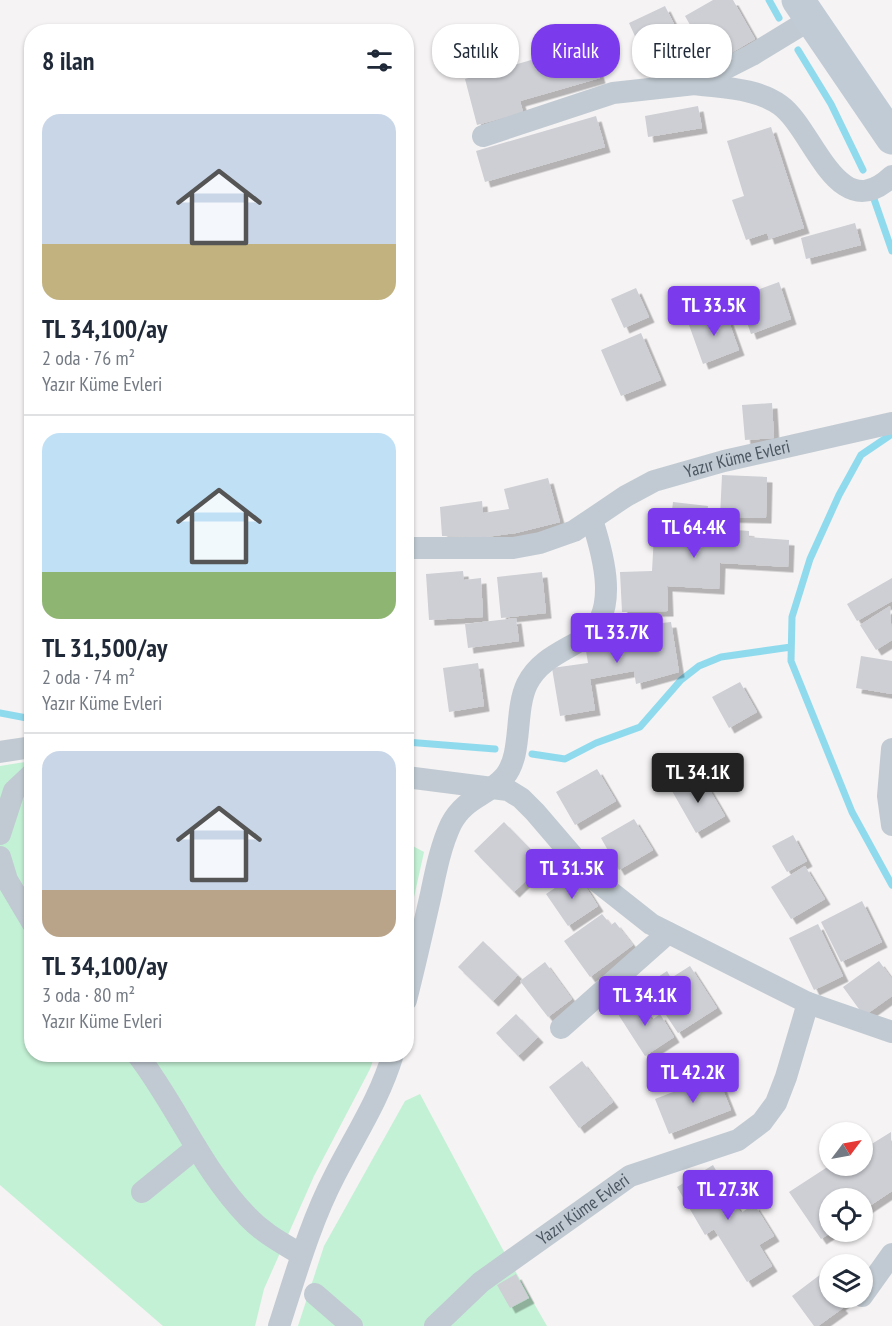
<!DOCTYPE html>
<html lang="tr">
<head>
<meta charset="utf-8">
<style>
  :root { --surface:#fff; --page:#f6f6f7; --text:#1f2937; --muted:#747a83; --line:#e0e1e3; --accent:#7c3aed }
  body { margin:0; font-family:"PT Sans Narrow",sans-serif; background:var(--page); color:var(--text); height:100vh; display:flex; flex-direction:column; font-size:22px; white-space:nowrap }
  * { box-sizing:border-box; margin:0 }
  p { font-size:20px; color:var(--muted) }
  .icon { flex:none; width:33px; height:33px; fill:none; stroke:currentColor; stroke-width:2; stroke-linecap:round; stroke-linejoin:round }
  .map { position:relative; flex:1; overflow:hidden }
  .side { position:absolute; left:24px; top:24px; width:390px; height:1038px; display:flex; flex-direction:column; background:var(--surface); border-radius:24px; box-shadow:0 2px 4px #0004 }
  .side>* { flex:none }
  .hud { position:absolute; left:432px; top:24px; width:369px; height:54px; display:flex; gap:12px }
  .needle { width:39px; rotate:58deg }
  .fabs { position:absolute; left:819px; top:1122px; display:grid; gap:12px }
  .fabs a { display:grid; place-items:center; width:54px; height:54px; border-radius:50%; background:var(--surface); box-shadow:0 2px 4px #0004; font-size:30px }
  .price { position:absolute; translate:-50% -51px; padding:0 14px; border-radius:6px; background:var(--accent); color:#fff; font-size:20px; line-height:39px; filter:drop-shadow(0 2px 3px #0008) }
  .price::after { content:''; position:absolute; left:50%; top:36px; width:18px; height:14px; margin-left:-9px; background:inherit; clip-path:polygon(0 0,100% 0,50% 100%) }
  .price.on { background:#222; color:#fff }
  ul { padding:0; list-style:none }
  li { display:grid; align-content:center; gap:12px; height:318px; padding:0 18px }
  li+li { border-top:2px solid var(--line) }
  li span { display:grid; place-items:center; height:186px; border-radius:18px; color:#555 }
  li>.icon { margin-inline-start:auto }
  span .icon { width:108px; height:108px; fill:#fffc; stroke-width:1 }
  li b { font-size:26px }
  h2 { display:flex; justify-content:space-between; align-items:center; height:72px; padding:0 18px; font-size:26px }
  .chip { padding:0 21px; border-radius:24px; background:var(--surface); box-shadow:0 2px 4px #0004; font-size:21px; line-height:54px }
  .chip.on { background:var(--accent); color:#fff }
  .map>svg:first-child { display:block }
  .green { fill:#c3f1d5 }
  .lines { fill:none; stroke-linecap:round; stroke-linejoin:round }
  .stream { stroke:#90daee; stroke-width:7 }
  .building { fill:#cdcfd5; filter:url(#shadow) }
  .street { stroke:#c1cad2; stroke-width:22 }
  .secondary { stroke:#c1cbd6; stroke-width:33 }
  .labels { text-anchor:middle; stroke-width:5; stroke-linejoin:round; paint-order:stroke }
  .street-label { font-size:18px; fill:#4a5661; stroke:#fff }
</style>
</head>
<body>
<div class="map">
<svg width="892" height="1326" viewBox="0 0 892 1326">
  <defs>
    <filter id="shadow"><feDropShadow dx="5.5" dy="5.5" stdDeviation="0" flood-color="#0004"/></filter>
  </defs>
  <rect width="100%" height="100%" fill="#f5f3f3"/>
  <path class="green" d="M31 761 32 1054 375 1055 370 1069 314 1176 264 1289 255 1326H163L0 1185V766Z
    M407 843 424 852 407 929Z
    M420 1094 502 1248 547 1326H298L324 1246 405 1101Z"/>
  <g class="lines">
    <path class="stream" d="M769 0 779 18
      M798 50 831 104 863 170
      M874 199 892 251
      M889 436 861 455 839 495 810 559 792 617 791 661 852 812 892 885
      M0 713 32 719
      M406 742 495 749
      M532 754 565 759 596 743 640 727 681 680 699 666 721 657 791 647"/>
  </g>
  <path class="building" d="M713 0H733L755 39 712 64 685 16Z
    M665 6 675 26 638 43 629 23Z
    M590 43 600 78 520 101 523 112 477 125 465 79Z
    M698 106 702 128 648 137 645 116Z
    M596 116 605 147 485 182 476 151Z
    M771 127 804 228 769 239 767 233 746 240 732 200 744 196 727 141Z
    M855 223 861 245 806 259 801 238Z
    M779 282 791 319 751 334 738 297Z
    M636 288 649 317 624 328 611 299Z
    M725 311 739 350 703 364 689 325Z
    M641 333 661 380 621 396 601 350Z
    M772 403 774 438 745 440 742 405Z
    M722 475 767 477 766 518 720 517Z
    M548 478 560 522 516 533 486 537 442 536 440 507 482 501 483 513 509 509 504 489Z
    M673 502 708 506 704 538 722 539 723 529 749 531V537L789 540 788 567 720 563 719 589 667 586 668 611 622 612 620 572 652 571 654 535 669 536Z
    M463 571 464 580 481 578 483 617 429 620 426 574Z
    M542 572 546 613 501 618 497 577Z
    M892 578V601L857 621 847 604Z
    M890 606 892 640 876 650 860 625Z
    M516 618 519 641 468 648 465 624Z
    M671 622 679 672 636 684 634 671 590 679 595 710 560 716 552 668 588 663 586 651 608 649 605 630Z
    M861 656 892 661V694L856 688Z
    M478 663 484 706 449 712 443 668Z
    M740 682 757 712 729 728 712 697Z
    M597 769 616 801 575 825 556 792Z
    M701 775 725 816 696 833 672 791Z
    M634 819 653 850 619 870 601 838Z
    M504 822 544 863 514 892 474 851Z
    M793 835 807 861 787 872 772 846Z
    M805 866 825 899 791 919 771 887Z
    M577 873 598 906 568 926 546 894Z
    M862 901 882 942 841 962 821 922Z
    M602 914 611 925 615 922 633 945 590 977 564 941Z
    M818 924 843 976 814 990 789 938Z
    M483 941 518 975 493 1001 458 967Z
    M879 961 892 979V996L864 1016 843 987Z
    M545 962 572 999 548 1017 520 981Z
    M690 966 717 1008 678 1033 646 985 667 971 671 978Z
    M637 997 652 1020 660 1014 674 1037 645 1056 616 1011Z
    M516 1014 538 1037 518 1056 496 1033Z
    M582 1061 613 1102 579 1128 549 1087Z
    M717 1075 731 1110 669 1134 655 1099Z
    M891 1132 892 1191 862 1211V1198H830V1232H832L821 1239 789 1192 829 1166H862V1150Z
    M713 1165 722 1181 727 1178 737 1194 731 1197 741 1213 754 1204 774 1236 759 1245 772 1266 747 1282 714 1229 705 1235 677 1187Z
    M825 1271 830 1276V1298H845L847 1300 840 1305 843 1308 818 1326H814L792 1296Z
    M516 1274 529 1298 510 1308 497 1285Z"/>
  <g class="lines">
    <g class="street">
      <path d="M695 84C722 88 757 88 780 105 814 129 837 228 892 176"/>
      <path d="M483 136 613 93 695 84 752 55 811 19"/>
      <path id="s1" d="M406 548H513L540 543 574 531 626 496 654 481 724 461 892 423"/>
      <path d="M892 749 888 796 892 825"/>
      <path d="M0 752 32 747"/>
      <path d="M406 777 508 790 521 798 535 812 589 875 651 924 808 1003 892 1032"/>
      <path d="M0 834 14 791 32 774"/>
      <path d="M0 857 7 880 32 922"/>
      <path d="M406 1000C415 965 423 929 431 894 436 870 441 845 451 824 465 797 488 796 505 776 523 754 514 711 527 684 539 660 562 652 583 639 621 615 603 554 592 520"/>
      <path d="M561 1028 668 933"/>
      <path d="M137 1054C177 1106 202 1170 248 1217 263 1233 282 1243 300 1254"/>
      <path d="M142 1192 196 1148"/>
      <path d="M315 1294 352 1326"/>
      <path d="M862 1296 892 1254"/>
      <path d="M279 1326C296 1274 310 1223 335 1175 356 1134 380 1098 393 1054"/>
      <path id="s2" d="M435 1326 481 1282 630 1176 738 1140 762 1122 776 1103 786 1077 808 1003"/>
    </g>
    <path class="secondary" d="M798 0 892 138"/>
  </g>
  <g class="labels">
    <g class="street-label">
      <text dy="6" stroke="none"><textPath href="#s1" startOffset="351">Yazır Küme Evleri</textPath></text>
      <text dy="6" stroke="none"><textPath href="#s2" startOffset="189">Yazır Küme Evleri</textPath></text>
    </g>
  </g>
</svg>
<div class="fabs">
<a><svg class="needle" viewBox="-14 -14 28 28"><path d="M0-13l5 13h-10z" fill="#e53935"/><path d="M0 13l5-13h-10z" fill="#747a83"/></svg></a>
<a><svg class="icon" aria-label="locate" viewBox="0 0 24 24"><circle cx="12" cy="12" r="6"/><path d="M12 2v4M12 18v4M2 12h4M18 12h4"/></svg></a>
<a><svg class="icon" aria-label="layers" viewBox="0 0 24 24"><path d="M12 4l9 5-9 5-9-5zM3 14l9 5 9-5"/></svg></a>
</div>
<b class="price" style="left:714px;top:337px">TL 33.5K</b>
<b class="price" style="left:694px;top:559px">TL 64.4K</b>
<b class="price" style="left:617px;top:664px">TL 33.7K</b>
<b class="price on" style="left:698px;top:804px">TL 34.1K</b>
<b class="price" style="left:572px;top:900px">TL 31.5K</b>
<b class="price" style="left:645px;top:1027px">TL 34.1K</b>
<b class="price" style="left:693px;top:1104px">TL 42.2K</b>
<b class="price" style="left:728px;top:1221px">TL 27.3K</b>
<div class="hud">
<a class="chip">Satılık</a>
<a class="chip on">Kiralık</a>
<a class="chip">Filtreler</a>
</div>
<section class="side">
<h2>8 ilan<svg class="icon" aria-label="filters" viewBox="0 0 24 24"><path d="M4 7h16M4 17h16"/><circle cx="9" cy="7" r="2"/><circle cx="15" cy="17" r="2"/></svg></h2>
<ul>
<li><span style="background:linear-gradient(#c9d6e8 70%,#c2b280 0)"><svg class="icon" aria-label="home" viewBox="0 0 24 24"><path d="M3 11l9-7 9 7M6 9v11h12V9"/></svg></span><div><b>TL 34,100/ay</b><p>2 oda · 76 m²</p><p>Yazır Küme Evleri</p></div></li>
<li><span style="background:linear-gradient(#bfe0f5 75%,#8fb573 0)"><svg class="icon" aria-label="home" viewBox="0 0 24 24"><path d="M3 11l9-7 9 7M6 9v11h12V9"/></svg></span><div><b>TL 31,500/ay</b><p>2 oda · 74 m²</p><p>Yazır Küme Evleri</p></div></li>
<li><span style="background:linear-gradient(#c9d6e8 75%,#b9a48a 0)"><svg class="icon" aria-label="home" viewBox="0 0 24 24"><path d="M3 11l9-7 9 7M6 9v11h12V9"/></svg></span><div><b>TL 34,100/ay</b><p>3 oda · 80 m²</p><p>Yazır Küme Evleri</p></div></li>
</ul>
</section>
</div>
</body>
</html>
